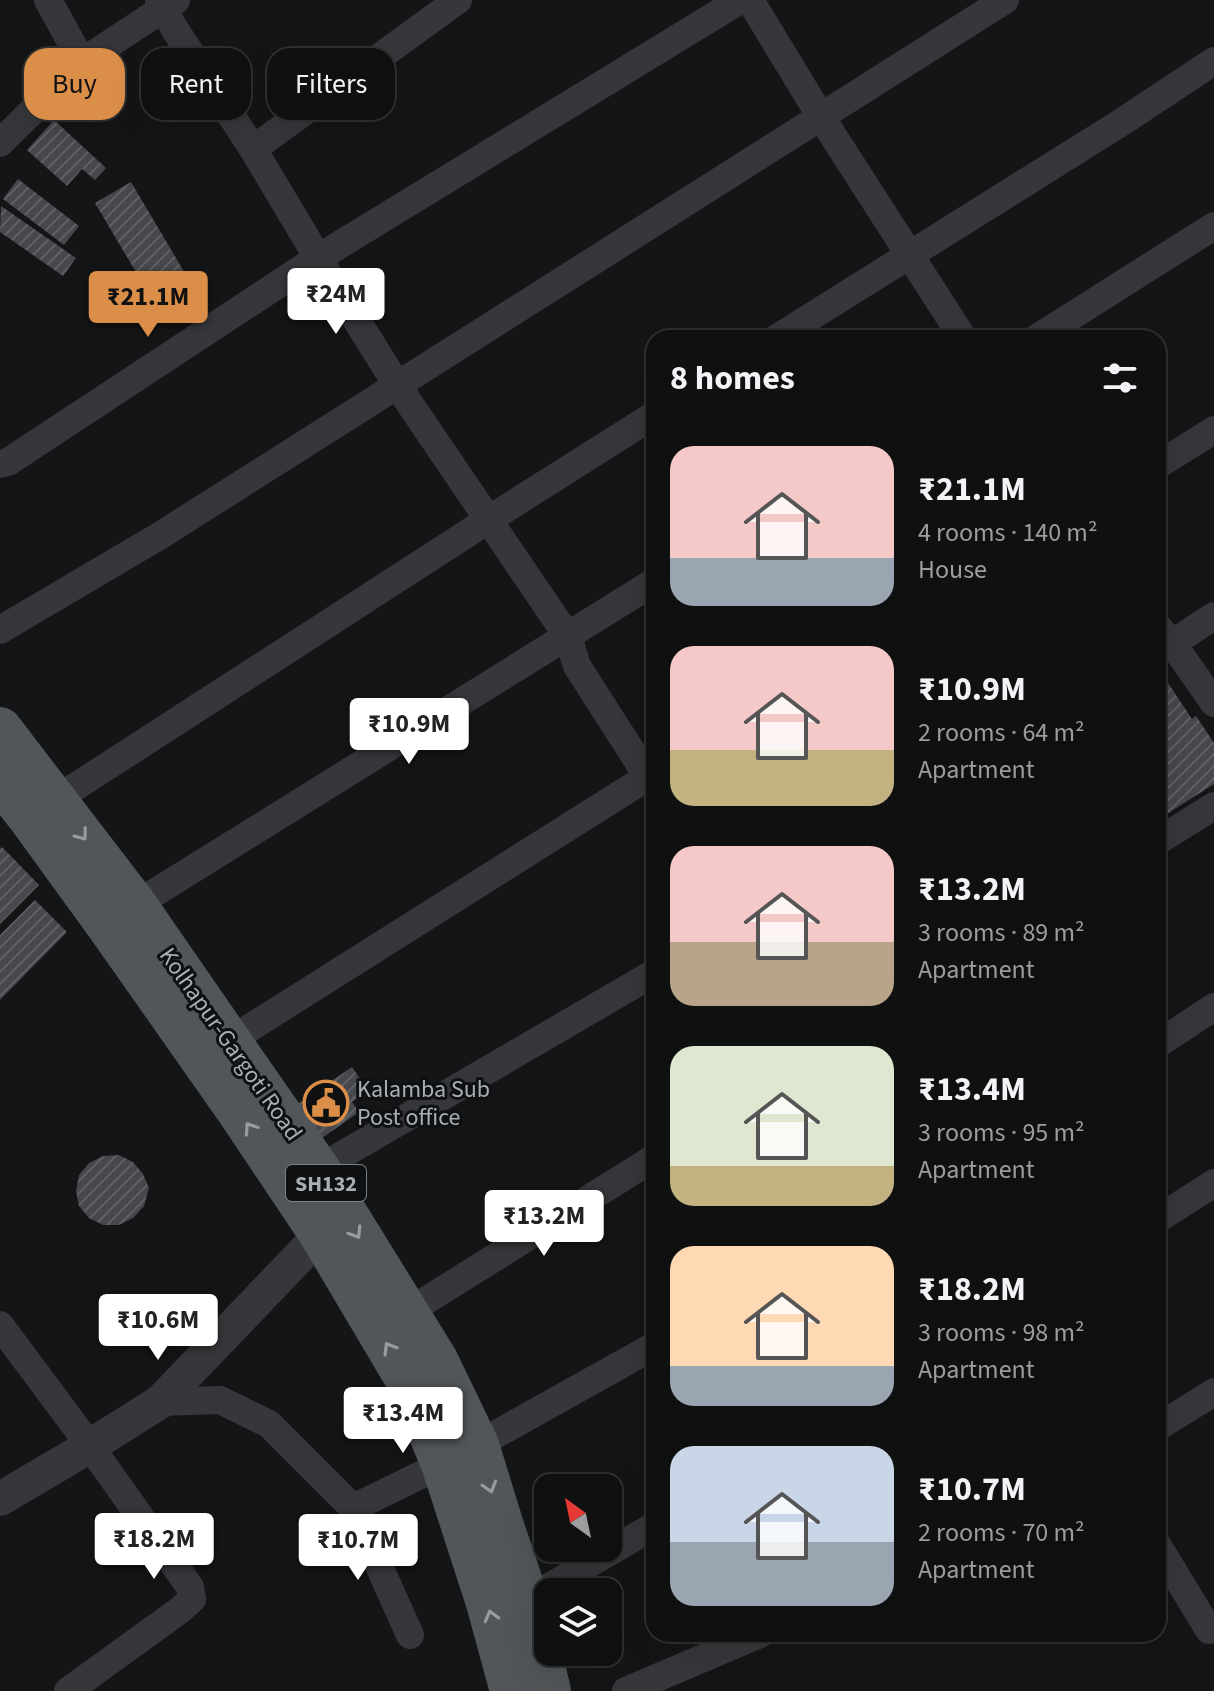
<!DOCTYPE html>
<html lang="en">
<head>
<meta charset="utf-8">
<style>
  :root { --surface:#0f1010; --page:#181919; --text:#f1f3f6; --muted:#9b9d9f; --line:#2f3030; --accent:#da8e48 }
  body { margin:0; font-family:"Source Sans 3",sans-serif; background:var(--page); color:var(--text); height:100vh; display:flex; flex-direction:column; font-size:30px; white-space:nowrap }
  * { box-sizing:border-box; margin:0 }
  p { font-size:26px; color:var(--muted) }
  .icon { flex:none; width:44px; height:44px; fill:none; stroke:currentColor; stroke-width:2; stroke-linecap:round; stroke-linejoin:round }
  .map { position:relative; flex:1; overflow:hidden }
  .details { position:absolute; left:646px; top:330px; width:520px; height:1312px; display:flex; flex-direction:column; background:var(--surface); border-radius:24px; box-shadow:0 8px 32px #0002,0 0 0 2px var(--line) }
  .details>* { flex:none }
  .top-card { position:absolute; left:24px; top:48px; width:502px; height:72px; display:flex; gap:16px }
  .needle { width:52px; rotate:327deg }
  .controls { position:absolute; left:534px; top:1474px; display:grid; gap:16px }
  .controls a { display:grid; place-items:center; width:88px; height:88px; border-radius:16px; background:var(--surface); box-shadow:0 8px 32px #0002,0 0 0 2px var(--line); font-size:40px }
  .price { position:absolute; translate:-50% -68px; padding:0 18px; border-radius:8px; background:#fff; color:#222; font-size:26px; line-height:52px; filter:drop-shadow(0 2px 4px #0008) }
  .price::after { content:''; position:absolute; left:50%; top:48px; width:24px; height:18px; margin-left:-12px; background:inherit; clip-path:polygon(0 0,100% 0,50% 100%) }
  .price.selected { background:var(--accent); color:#111 }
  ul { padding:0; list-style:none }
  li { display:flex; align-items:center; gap:24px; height:200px; padding:0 24px }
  li span { display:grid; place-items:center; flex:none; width:224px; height:160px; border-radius:24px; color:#555 }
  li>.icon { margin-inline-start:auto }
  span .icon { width:96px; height:96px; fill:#fffc; stroke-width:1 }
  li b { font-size:34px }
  h2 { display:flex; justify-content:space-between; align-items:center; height:96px; padding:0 24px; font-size:34px }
  .pill { padding:0 28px; border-radius:24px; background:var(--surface); box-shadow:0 8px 32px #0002,0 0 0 2px var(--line); font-size:28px; line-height:72px }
  .pill.selected { background:var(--accent); color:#111 }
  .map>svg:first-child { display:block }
  .building { fill:url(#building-hatch) }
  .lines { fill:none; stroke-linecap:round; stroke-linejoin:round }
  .minor { stroke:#36373a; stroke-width:28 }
  .tertiary { stroke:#36373a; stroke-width:34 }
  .primary { stroke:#525559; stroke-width:44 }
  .oneway { stroke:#979ca2 }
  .labels { text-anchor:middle; stroke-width:6; stroke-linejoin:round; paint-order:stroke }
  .shield { fill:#0f1011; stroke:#7a7f83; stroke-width:2 }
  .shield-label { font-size:22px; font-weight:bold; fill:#a8aeb4 }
  .street-label { font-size:24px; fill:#a8aeb4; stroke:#0f1011 }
  .poi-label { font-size:24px; fill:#a8aeb4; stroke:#0f1011; text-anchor:start }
</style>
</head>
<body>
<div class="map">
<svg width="1214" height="1691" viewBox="0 0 1214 1691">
  <defs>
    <pattern id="building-hatch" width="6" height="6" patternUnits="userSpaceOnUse" patternTransform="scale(2)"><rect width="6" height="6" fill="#46484b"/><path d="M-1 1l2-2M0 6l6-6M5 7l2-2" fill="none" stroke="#5e6063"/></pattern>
  </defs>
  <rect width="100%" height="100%" fill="#141516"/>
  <path class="building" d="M54 120 106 168 95 180 82 169 67 186 27 150Z
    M18 179 79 226 64 245 3 199Z
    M131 182 192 285 156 306 95 203Z
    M1 206 76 258 63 276 0 232Z
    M1166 680 1192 719 1196 716 1214 743V784L1159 819 1158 817V685Z
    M2 847 39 885 0 924V849Z
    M35 900 67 932 0 1000V935Z
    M352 1067 368 1090 352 1102 359 1112 322 1138 298 1104Z
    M119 1155 133 1162 143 1174 149 1188 144 1206 133 1218 119 1225H103L89 1218 79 1206 76 1191 79 1175 89 1163 103 1156Z"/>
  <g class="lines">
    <path class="minor" d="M48 0 82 62
      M159 0 174 28 253 149 318 258 397 385 568 637 577 666 648 777 654 784
      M750 0 821 117 963 338
      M0 143 82 62 176 0
      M253 149 458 0
      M777 338 1122 122 1214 61
      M1037 338 1214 226
      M0 464 8 462 318 258 740 0
      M1158 465 1214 430
      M1158 627 1172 643 1214 703
      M0 630 161 535 1005 0
      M1159 652 1214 616
      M55 800 488 520 654 415
      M1158 841 1214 806
      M135 905 654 582
      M229 1041 654 773
      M1158 1044 1214 1007
      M318 1169 654 973
      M1158 1219 1214 1183
      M406 1313 654 1158
      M0 1325 90 1446 190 1587 192 1599 180 1610 68 1691
      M160 1402 220 1400 269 1424 353 1508 410 1635
      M1158 1427 1214 1392
      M353 1508 443 1464 654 1346
      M1158 1546 1209 1630
      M527 1600 654 1526
      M626 1691 760 1634"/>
    <path class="tertiary" d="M0 1499 90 1446 160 1402 321 1234"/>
    <path class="primary" d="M0 729 135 905 229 1041 318 1169 436 1360 477 1445 501 1523 527 1600 549 1691
      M0 780 31 819 110 928 238 1110 321 1234 410 1384 443 1464 488 1603 512 1691"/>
  </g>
  <defs><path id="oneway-chevron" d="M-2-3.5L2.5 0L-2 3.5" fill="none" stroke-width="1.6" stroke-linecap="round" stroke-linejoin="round" transform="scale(2)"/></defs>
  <g class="oneway">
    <use href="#oneway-chevron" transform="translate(82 835) rotate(53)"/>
    <use href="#oneway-chevron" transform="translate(250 1128) rotate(-124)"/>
    <use href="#oneway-chevron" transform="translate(356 1233) rotate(58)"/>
    <use href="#oneway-chevron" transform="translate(389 1348) rotate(-121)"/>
    <use href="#oneway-chevron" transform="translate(490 1487) rotate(73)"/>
    <use href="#oneway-chevron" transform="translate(491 1616) rotate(-105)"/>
  </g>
  <defs>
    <g id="civic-ring" transform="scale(2.3)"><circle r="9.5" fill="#0f1011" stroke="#da8e48" stroke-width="1.5"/><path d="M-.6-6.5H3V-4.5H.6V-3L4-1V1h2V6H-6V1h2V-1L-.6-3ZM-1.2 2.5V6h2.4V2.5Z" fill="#da8e48"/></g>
  </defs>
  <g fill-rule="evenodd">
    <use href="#civic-ring" x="326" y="1103"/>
  </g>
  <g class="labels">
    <rect class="shield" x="286" y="1165" width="80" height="36" rx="6"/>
    <g class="shield-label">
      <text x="326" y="1191">SH132</text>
    </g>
    <g class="street-label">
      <text transform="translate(231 1044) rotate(55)" y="8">Kolhapur-Gargoti Road</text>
    </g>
    <g class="poi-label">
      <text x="357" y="1097">Kalamba Sub<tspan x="357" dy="28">Post office</tspan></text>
    </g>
  </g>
</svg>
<div class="controls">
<a><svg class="needle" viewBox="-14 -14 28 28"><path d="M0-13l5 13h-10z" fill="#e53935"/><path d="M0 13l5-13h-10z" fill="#9b9d9f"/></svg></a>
<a><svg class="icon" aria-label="layers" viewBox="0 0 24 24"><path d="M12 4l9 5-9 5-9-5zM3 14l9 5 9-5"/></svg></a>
</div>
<b class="price" style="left:336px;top:336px">₹24M</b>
<b class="price selected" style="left:148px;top:339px">₹21.1M</b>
<b class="price" style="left:409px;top:766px">₹10.9M</b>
<b class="price" style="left:544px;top:1258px">₹13.2M</b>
<b class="price" style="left:158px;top:1362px">₹10.6M</b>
<b class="price" style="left:403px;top:1455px">₹13.4M</b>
<b class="price" style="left:154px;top:1581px">₹18.2M</b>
<b class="price" style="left:358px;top:1582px">₹10.7M</b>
<div class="top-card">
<a class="pill selected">Buy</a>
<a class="pill">Rent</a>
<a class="pill">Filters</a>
</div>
<section class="details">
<h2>8 homes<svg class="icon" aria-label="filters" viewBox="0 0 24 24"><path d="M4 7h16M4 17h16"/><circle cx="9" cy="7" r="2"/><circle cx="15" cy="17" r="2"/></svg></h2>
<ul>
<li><span style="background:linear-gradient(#f6c9c9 70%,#9aa5b1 0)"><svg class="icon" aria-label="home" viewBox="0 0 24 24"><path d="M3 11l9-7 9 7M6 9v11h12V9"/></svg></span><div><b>₹21.1M</b><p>4 rooms · 140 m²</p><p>House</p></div></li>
<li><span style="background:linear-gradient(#f6c9c9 65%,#c2b280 0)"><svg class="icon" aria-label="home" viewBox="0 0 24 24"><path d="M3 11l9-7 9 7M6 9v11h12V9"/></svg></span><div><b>₹10.9M</b><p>2 rooms · 64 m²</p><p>Apartment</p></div></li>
<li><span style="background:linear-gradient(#f6c9c9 60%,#b9a48a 0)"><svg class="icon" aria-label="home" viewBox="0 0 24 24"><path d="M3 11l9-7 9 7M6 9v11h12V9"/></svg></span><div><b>₹13.2M</b><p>3 rooms · 89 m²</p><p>Apartment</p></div></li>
<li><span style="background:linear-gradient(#dfe7d0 75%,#c2b280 0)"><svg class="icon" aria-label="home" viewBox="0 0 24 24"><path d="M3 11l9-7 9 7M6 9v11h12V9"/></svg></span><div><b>₹13.4M</b><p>3 rooms · 95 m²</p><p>Apartment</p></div></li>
<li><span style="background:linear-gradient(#ffd9b3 75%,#9aa5b1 0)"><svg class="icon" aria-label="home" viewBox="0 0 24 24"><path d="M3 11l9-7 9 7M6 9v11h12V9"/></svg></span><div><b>₹18.2M</b><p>3 rooms · 98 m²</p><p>Apartment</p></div></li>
<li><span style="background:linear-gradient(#c9d6e8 60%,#9aa5b1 0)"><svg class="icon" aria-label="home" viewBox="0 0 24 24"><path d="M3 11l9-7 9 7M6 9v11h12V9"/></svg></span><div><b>₹10.7M</b><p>2 rooms · 70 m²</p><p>Apartment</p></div></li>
</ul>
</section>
</div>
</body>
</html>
